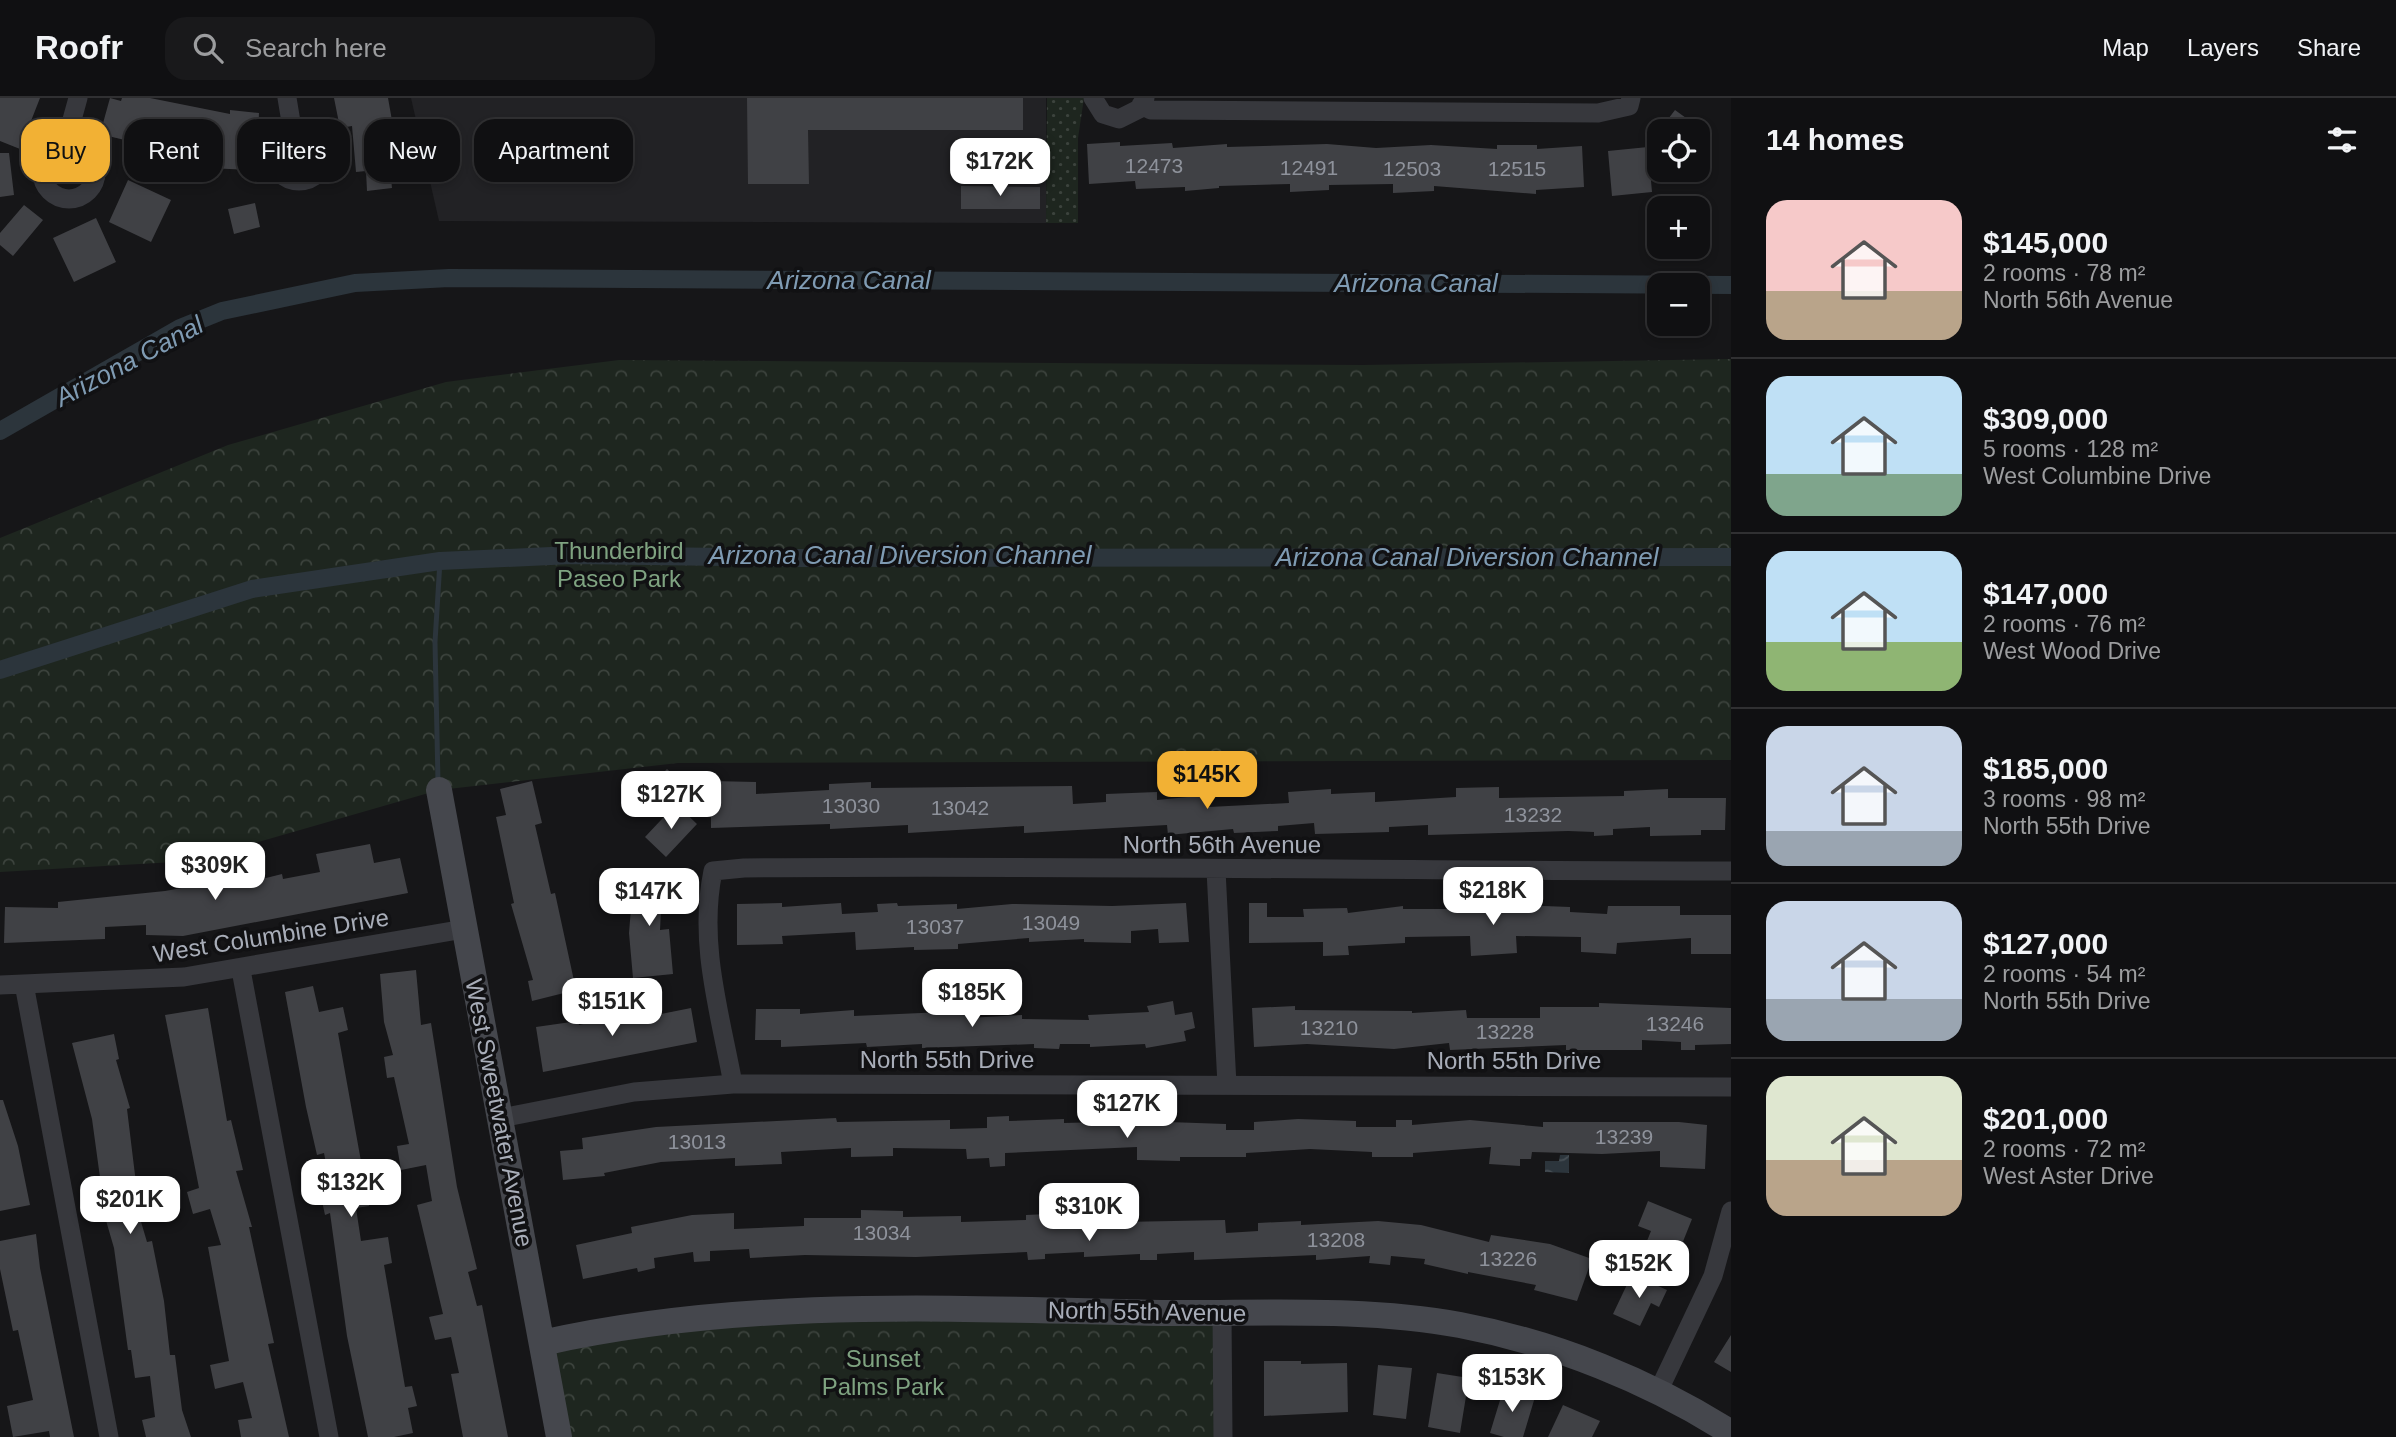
<!DOCTYPE html>
<html lang="en">
<head>
<meta charset="utf-8">
<style>
  :root { --surface:#101012; --page:#19191b; --text:#f1f3f6; --muted:#9c9d9f; --line:#303032; --accent:#f2b134 }
  body { margin:0; font-family:Arial,sans-serif; background:var(--page); color:var(--text); height:100vh; display:flex; flex-direction:column; font-size:26px; white-space:nowrap }
  * { box-sizing:border-box; margin:0 }
  p { font-size:23px; color:var(--muted) }
  .icon { flex:none; width:38px; height:38px; fill:none; stroke:currentColor; stroke-width:2; stroke-linecap:round; stroke-linejoin:round }
  .map { position:relative; flex:1; overflow:hidden }
  .sheet { display:flex; flex-direction:column; background:var(--surface); width:665px }
  .sheet>* { flex:none }
  .banner { position:absolute; left:21px; top:21px; width:665px; height:63px; display:flex; gap:14px }
  .tools { position:absolute; left:1647px; top:21px; display:grid; gap:14px }
  .tools a { display:grid; place-items:center; width:63px; height:63px; border-radius:14px; background:var(--surface); box-shadow:0 4px 10px #0003,0 0 0 2px var(--line); font-size:35px }
  .price { position:absolute; translate:-50% -60px; padding:0 16px; border-radius:14px; background:#fff; color:#222; font-size:23px; line-height:46px; filter:drop-shadow(0 2px 4px #0008) }
  .price::after { content:''; position:absolute; left:50%; top:42px; width:21px; height:16px; margin-left:-10px; background:inherit; clip-path:polygon(0 0,100% 0,50% 100%) }
  .price.on { background:var(--accent); color:#111 }
  ul { padding:0; list-style:none }
  li { display:flex; align-items:center; gap:21px; height:175px; padding:0 35px }
  li+li { border-top:2px solid var(--line) }
  li span { display:grid; place-items:center; flex:none; width:196px; height:140px; border-radius:21px; color:#555 }
  li>.icon { margin-inline-start:auto }
  span .icon { width:84px; height:84px; fill:#fffc; stroke-width:1 }
  li b { font-size:30px }
  h2 { display:flex; justify-content:space-between; align-items:center; height:84px; padding:0 35px; font-size:30px }
  .pill { padding:0 24px; border-radius:21px; background:var(--surface); box-shadow:0 4px 10px #0003,0 0 0 2px var(--line); font-size:24px; line-height:63px }
  .pill.on { background:var(--accent); color:#111 }
  header { display:flex; align-items:center; gap:42px; box-sizing:border-box; height:98px; padding:0 35px; background:var(--surface); border-bottom:2px solid var(--line) }
  header strong { font-size:33px }
  nav { display:flex; gap:38px; margin-inline-start:auto; font-size:24px }
  .search { width:490px; height:63px; background:var(--page); display:flex; align-items:center; gap:18px; box-sizing:border-box; padding:0 24px; border-radius:21px; color:var(--muted); font-size:26px }
  main { display:flex; flex:1; min-height:0 }
  .map>svg:first-child { display:block }
  .built { fill:#222225 }
  .grass { fill:url(#grass-dots) }
  .park { fill:url(#park-crowns) }
  .water { fill:url(#water-waves) }
  .lines { fill:none; stroke-linecap:round; stroke-linejoin:round }
  .stream { stroke:#2c353c; stroke-width:5 }
  .canal { stroke:#2c353c; stroke-width:18 }
  .building { fill:#404145 }
  .street { stroke:#37383d; stroke-width:19 }
  .secondary { stroke:#45474d; stroke-width:26 }
  .labels { text-anchor:middle; stroke-width:7; stroke-linejoin:round; paint-order:stroke }
  .number-label { font-size:21px; fill:#8e929b }
  .park-label { font-size:24px; fill:#7fa381; stroke:#111113 }
  .street-label { font-size:24px; fill:#a8adb8; stroke:#111113 }
  .water-label { font-size:26px; font-style:italic; fill:#7f9bb3; stroke:#111113 }
</style>
</head>
<body>
<header>
<strong>Roofr</strong>
<div class="search"><svg class="icon" aria-label="search" viewBox="0 0 24 24"><circle cx="10" cy="10" r="6"/><path d="M15 15l6 6"/></svg>Search here</div>
<nav><a>Map</a><a>Layers</a><a>Share</a></nav>
</header>
<main>
<div class="map">
<svg width="1731" height="1339" viewBox="0 0 1731 1339">
  <defs>
    <pattern id="grass-dots" width="8" height="8" patternUnits="userSpaceOnUse" patternTransform="scale(1.75)"><rect width="8" height="8" fill="#1e261f"/><path d="M2 2h.1M6 6h.1" fill="none" stroke="#3c433d" stroke-width="1.8" stroke-linecap="round"/></pattern>
    <pattern id="park-crowns" width="20" height="18" patternUnits="userSpaceOnUse" patternTransform="scale(1.75)"><rect width="20" height="18" fill="#1e261f"/><path d="M2 6a3 3 0 1 1 6 0M12 15a3 3 0 1 1 6 0" fill="none" stroke="#3c433d"/></pattern>
    <pattern id="water-waves" width="16" height="10" patternUnits="userSpaceOnUse" patternTransform="scale(1.75)"><rect width="16" height="10" fill="#2c353c"/><path d="M0 5q4-4 8 0t8 0" fill="none" stroke="#485056"/></pattern>
  </defs>
  <rect width="100%" height="100%" fill="#161618"/>
  <path class="built" d="M411 0H1046V125L439 123Z"/>
  <path class="grass" d="M1047 0H1084L1078 40V125H1046Z"/>
  <path class="park" d="M1731 261V662L678 665 439 692 192 763 0 774V440L228 347 446 284 619 262 1363 267Z
    M1222 1216 1223 1339H559L542 1245 629 1228Z"/>
  <path class="water" d="M1560 1057H1569V1075L1545 1074V1063H1559Z"/>
  <g class="lines">
    <path class="stream" d="M438 684 435 544 440 463"/>
    <path class="canal" d="M0 333 180 230 222 213 355 185 449 180 1731 187
      M0 572 252 491 440 463 572 457 800 460 1731 459"/>
  </g>
  <path class="building" d="M0 0H40L20 51 0 43Z
    M110 0 121 3 122 0H150L230 16V12L259 15 258 36 253 35 252 72 207 70 208 62 175 56 177 46 138 40 137 45 100 36Z
    M334 0H388L396 45 400 44 404 79 391 80 392 90 367 93 366 73 356 74 352 28 340 30Z
    M747 0H1023V32H808L809 86H748Z
    M1675 12 1704 33H1659Z
    M1120 44V48L1172 45 1173 50 1227 46V49L1327 46 1376 50 1431 47 1497 51V47H1537V51L1582 48 1584 89 1536 92V96L1434 88V93L1393 95V86L1329 87V92L1290 94V86L1219 88V90L1185 93V89L1136 91 1135 83 1089 86 1087 46Z
    M1648 49 1652 94 1612 98 1608 53Z
    M0 55H9L14 97 0 99Z
    M128 82 171 102 151 144 109 124Z
    M961 88 1040 89V111H961Z
    M255 105 260 129 234 136 228 111Z
    M24 107 43 122 13 158 0 147V135Z
    M96 120 116 164 74 184 53 140Z
    M667 671 681 684 668 698 653 685Z
    M532 683 542 725 535 727 551 796 555 795 576 892 532 903 528 883 533 882 511 806 514 805 496 719 506 717 500 691Z
    M711 683 756 684V696L829 692V686L871 684V690L1072 688 1073 706 1106 704V696L1157 694V702L1208 697 1209 709 1289 705 1288 694 1331 691V696L1375 694V704L1456 699V690L1499 689V700L1624 698V693L1668 691V700H1726L1725 732H1701V737L1650 738V729L1613 731V737L1594 738V734L1568 733 1428 737V727L1389 729V734L1315 736 1314 725 1278 728V733L1234 735 1233 731 1168 737 1167 727 1024 735V728L908 735V727L830 731V726L711 730Z
    M676 706 697 726 666 759 645 739Z
    M370 746 374 765 400 760 408 795 183 838 146 837V827L105 829V841L4 845 5 809 58 810V804L165 793 237 780 236 774 255 770 258 782 282 776 283 781 320 774 316 756Z
    M634 773 663 775 660 832 669 831 673 876 633 880 629 835Z
    M782 805V809L841 805 842 816 878 814 877 806 897 805 898 808 957 806V811L1012 806 1112 808 1186 805 1189 844 1159 845 1158 831 1131 833V845L1084 844V841L1029 844V840L958 846V851L914 852V849L856 852 855 834 782 838 783 846 737 847V806Z
    M1249 805H1267V819H1304L1303 811 1347 810 1348 815 1403 808V811H1459L1514 807 1570 809V814L1607 816 1608 808H1680V817H1731V856H1691V840L1617 845 1616 856 1581 854V839L1516 838 1517 855 1471 858 1470 838 1405 839V845L1348 848 1349 857 1323 858V844L1249 845Z
    M416 872 421 927 431 925 457 1089 477 1171 468 1174 477 1208 482 1207 508 1339H463L451 1276 459 1275 451 1239 435 1242 429 1219 443 1216 417 1107 432 1103 426 1067 401 1072 397 1048 409 1046 394 979 387 980 384 959 393 957 384 924 380 876Z
    M313 888 319 914 343 909 348 932 338 935 369 1108 356 1110 361 1143 388 1139 392 1165 384 1167 405 1289 412 1288 417 1308 408 1310 413 1335 394 1339H368L347 1238 330 1115 325 1117 320 1094 331 1091 324 1055 317 1057 306 1009 285 894Z
    M1173 903 1175 917 1192 914 1195 930 1184 933 1186 943 1146 950 1145 946 1090 949V946H1060L1059 951 1034 950V946L922 950V946L867 949 866 945 781 949V942H755L756 911H800V916L854 912V918L966 913 967 920 1022 917V921L1089 922 1088 917 1149 914 1147 908Z
    M1599 905 1731 910V946L1695 947V952H1681V944L1642 942V952H1566V947L1450 952 1449 945 1394 951 1307 946 1254 949 1252 910 1295 908V912L1412 913V915L1466 912 1467 920H1540V909H1599Z
    M208 910 227 1023 231 1022 243 1072 236 1073 252 1129H249L274 1245 268 1246 289 1339H241L238 1322 252 1320 243 1284 215 1291 210 1267 229 1263 208 1149 221 1147 210 1111 193 1116 187 1094 199 1090 165 917Z
    M691 910 697 944 543 974 536 929 578 923 579 927 630 915 631 922Z
    M114 936 119 961 116 962 130 1010 127 1011 135 1077 146 1116 139 1117 147 1144 152 1143 164 1203 170 1257H175L182 1312 191 1339H146L142 1322 155 1319 150 1278 135 1280 131 1252H128L114 1150 98 1095 102 1094 92 1021 72 945Z
    M0 1002H3L18 1048 30 1107 0 1113Z
    M1009 1018V1023L1064 1021V1025L1139 1023 1226 1026V1032H1254V1024L1298 1021 1356 1023V1029H1396V1022H1412V1027L1470 1022 1543 1029V1024H1679L1707 1027 1705 1071 1660 1069V1053L1602 1056 1532 1054 1531 1061H1520V1068L1489 1066 1491 1049 1413 1055V1059H1372V1054L1310 1051 1246 1055V1059H1180V1063L1137 1062V1049L1005 1055V1068L990 1069 989 1060 967 1061 966 1051 893 1050V1058L851 1059V1050L781 1054 782 1066 735 1068V1060L661 1064 604 1075 605 1078 563 1082 560 1053 583 1051 582 1040 656 1029 836 1020 837 1024 950 1022V1031L987 1030V1019Z
    M1648 1103 1692 1121 1676 1161 1645 1148 1651 1133 1638 1128Z
    M861 1112 903 1113V1119L961 1118V1124L1026 1122V1117L1070 1115V1125L1225 1122 1226 1135 1258 1133V1125L1301 1123V1127L1378 1123 1421 1127 1489 1144 1491 1137 1550 1146 1592 1161 1577 1203 1534 1192 1536 1187 1468 1174V1176L1424 1166 1425 1161 1391 1158 1390 1167 1369 1165 1370 1158 1316 1162V1157L1194 1162V1154L1157 1156V1162H1140V1156L1084 1159V1154L1045 1156V1161L1028 1162 1027 1154 916 1159 805 1157 750 1160 749 1151 710 1153V1163L694 1164 693 1154 654 1160 655 1170 638 1174 637 1170 583 1181 576 1147 632 1135 631 1129 692 1117 734 1115V1131L804 1128V1120H861Z
    M36 1136 40 1170 74 1339H50L49 1333 13 1339 7 1308 33 1302 18 1232 13 1233 0 1171V1143Z
    M1632 1176 1667 1192 1659 1209 1651 1205 1640 1228 1613 1216Z
    M1731 1237V1274L1714 1264Z
    M1264 1263H1301V1266L1347 1265 1348 1314 1264 1318Z
    M1378 1267 1412 1270 1406 1321 1373 1317Z
    M1437 1275 1469 1280 1460 1335 1428 1329Z
    M1504 1289 1535 1299 1523 1339H1504L1490 1335Z
    M1563 1307 1600 1323 1592 1339H1548Z"/>
  <g class="lines">
    <path class="street" d="M287 0 292 30
      M1093 0 1103 16 1119 21 1139 11 1145 0
      M1141 7 1151 12 1598 15 1629 8 1631 0
      M272 56a27 27 0 1 1 54 0a27 27 0 1 1-54 0Z
      M65 47 78 0
      M42 74a27 27 0 1 1 54 0a27 27 0 1 1-54 0Z
      M1216 772 1227 987
      M241 872 329 1339
      M24 886 109 1339
      M0 887 184 879 464 831
      M733 986C720 915 698 845 713 773L744 770C1073 767 1402 773 1731 773
      M501 1020 634 994 733 986 1731 989
      M1222 1216 1223 1339
      M1658 1294 1713 1178 1731 1113"/>
    <path class="secondary" d="M439 692 559 1339
      M542 1245C746 1199 955 1211 1162 1215 1261 1216 1362 1209 1460 1227 1555 1245 1650 1283 1731 1335"/>
  </g>
  <g class="labels">
    <g class="number-label">
      <text x="1154" y="75">12473</text>
      <text x="1309" y="77">12491</text>
      <text x="1412" y="78">12503</text>
      <text x="1517" y="78">12515</text>
      <text x="851" y="715">13030</text>
      <text x="960" y="717">13042</text>
      <text x="1533" y="724">13232</text>
      <text x="1051" y="832">13049</text>
      <text x="935" y="836">13037</text>
      <text x="1675" y="933">13246</text>
      <text x="1329" y="937">13210</text>
      <text x="1505" y="941">13228</text>
      <text x="1624" y="1046">13239</text>
      <text x="697" y="1051">13013</text>
      <text x="882" y="1142">13034</text>
      <text x="1336" y="1149">13208</text>
      <text x="1508" y="1168">13226</text>
    </g>
    <g class="park-label">
      <text x="619" y="461">Thunderbird<tspan x="619" dy="28">Paseo Park</tspan></text>
      <text x="883" y="1269">Sunset<tspan x="883" dy="28">Palms Park</tspan></text>
    </g>
    <g class="street-label">
      <text x="1222" y="755">North 56th Avenue</text>
      <text transform="translate(271 838) rotate(-9)" y="8">West Columbine Drive</text>
      <text x="947" y="970">North 55th Drive</text>
      <text x="1514" y="971">North 55th Drive</text>
      <text transform="translate(499 1015) rotate(79)" y="8">West Sweetwater Avenue</text>
      <text transform="translate(1147 1214) rotate(1)" y="8">North 55th Avenue</text>
    </g>
    <g class="water-label">
      <text x="849" y="191">Arizona Canal</text>
      <text x="1416" y="194">Arizona Canal</text>
      <text transform="translate(129 263) rotate(-28)" y="9">Arizona Canal</text>
      <text x="900" y="466">Arizona Canal Diversion Channel</text>
      <text x="1467" y="468">Arizona Canal Diversion Channel</text>
    </g>
  </g>
</svg>
<div class="tools">
<a><svg class="icon" aria-label="locate" viewBox="0 0 24 24"><circle cx="12" cy="12" r="6"/><path d="M12 2v4M12 18v4M2 12h4M18 12h4"/></svg></a>
<a>+</a>
<a>−</a>
</div>
<b class="price" style="left:1000px;top:100px">$172K</b>
<b class="price on" style="left:1207px;top:713px">$145K</b>
<b class="price" style="left:671px;top:733px">$127K</b>
<b class="price" style="left:215px;top:804px">$309K</b>
<b class="price" style="left:1493px;top:829px">$218K</b>
<b class="price" style="left:649px;top:830px">$147K</b>
<b class="price" style="left:972px;top:931px">$185K</b>
<b class="price" style="left:612px;top:940px">$151K</b>
<b class="price" style="left:1127px;top:1042px">$127K</b>
<b class="price" style="left:351px;top:1121px">$132K</b>
<b class="price" style="left:130px;top:1138px">$201K</b>
<b class="price" style="left:1089px;top:1145px">$310K</b>
<b class="price" style="left:1639px;top:1202px">$152K</b>
<b class="price" style="left:1512px;top:1316px">$153K</b>
<div class="banner">
<a class="pill on">Buy</a>
<a class="pill">Rent</a>
<a class="pill">Filters</a>
<a class="pill">New</a>
<a class="pill">Apartment</a>
</div>
</div>
<section class="sheet">
<h2>14 homes<svg class="icon" aria-label="filters" viewBox="0 0 24 24"><path d="M4 7h16M4 17h16"/><circle cx="9" cy="7" r="2"/><circle cx="15" cy="17" r="2"/></svg></h2>
<ul>
<li><span style="background:linear-gradient(#f6c9c9 65%,#b9a48a 0)"><svg class="icon" aria-label="home" viewBox="0 0 24 24"><path d="M3 11l9-7 9 7M6 9v11h12V9"/></svg></span><div><b>$145,000</b><p>2 rooms · 78 m²</p><p>North 56th Avenue</p></div></li>
<li><span style="background:linear-gradient(#bfe0f5 70%,#7fa58c 0)"><svg class="icon" aria-label="home" viewBox="0 0 24 24"><path d="M3 11l9-7 9 7M6 9v11h12V9"/></svg></span><div><b>$309,000</b><p>5 rooms · 128 m²</p><p>West Columbine Drive</p></div></li>
<li><span style="background:linear-gradient(#bfe0f5 65%,#8fb573 0)"><svg class="icon" aria-label="home" viewBox="0 0 24 24"><path d="M3 11l9-7 9 7M6 9v11h12V9"/></svg></span><div><b>$147,000</b><p>2 rooms · 76 m²</p><p>West Wood Drive</p></div></li>
<li><span style="background:linear-gradient(#c9d6e8 75%,#9aa5b1 0)"><svg class="icon" aria-label="home" viewBox="0 0 24 24"><path d="M3 11l9-7 9 7M6 9v11h12V9"/></svg></span><div><b>$185,000</b><p>3 rooms · 98 m²</p><p>North 55th Drive</p></div></li>
<li><span style="background:linear-gradient(#c9d6e8 70%,#9aa5b1 0)"><svg class="icon" aria-label="home" viewBox="0 0 24 24"><path d="M3 11l9-7 9 7M6 9v11h12V9"/></svg></span><div><b>$127,000</b><p>2 rooms · 54 m²</p><p>North 55th Drive</p></div></li>
<li><span style="background:linear-gradient(#dfe7d0 60%,#b9a48a 0)"><svg class="icon" aria-label="home" viewBox="0 0 24 24"><path d="M3 11l9-7 9 7M6 9v11h12V9"/></svg></span><div><b>$201,000</b><p>2 rooms · 72 m²</p><p>West Aster Drive</p></div></li>
</ul>
</section>
</main>
</body>
</html>
